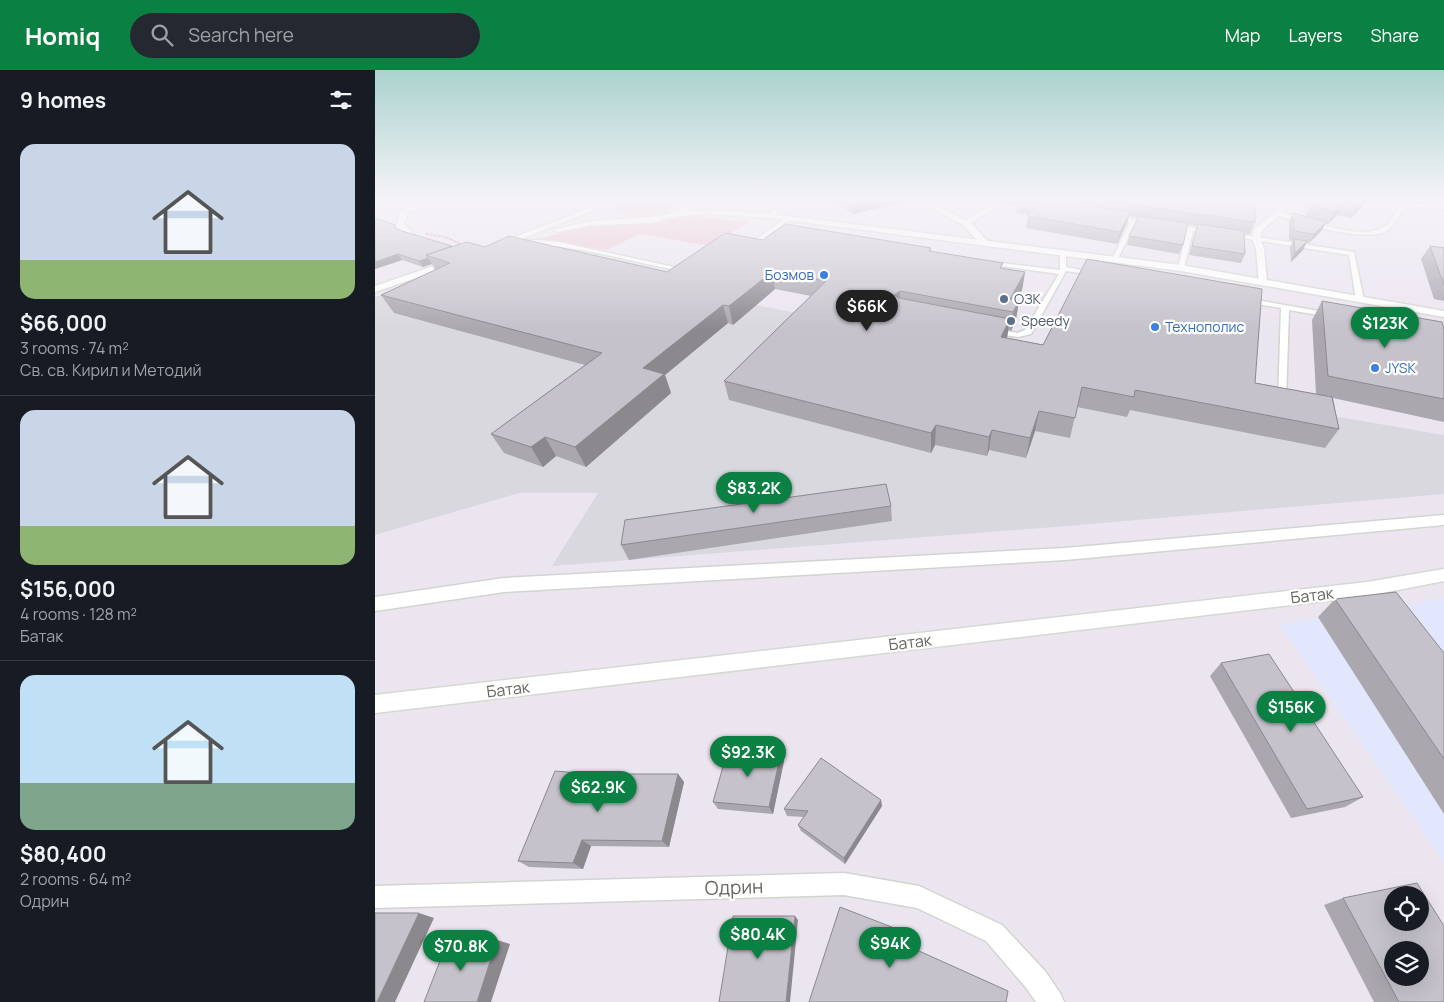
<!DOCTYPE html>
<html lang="en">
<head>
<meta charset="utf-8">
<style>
  :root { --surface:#171b24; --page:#242831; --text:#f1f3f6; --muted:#9ea1a6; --line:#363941; --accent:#0b8043 }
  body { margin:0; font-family:Manrope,sans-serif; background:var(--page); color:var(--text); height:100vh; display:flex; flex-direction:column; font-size:19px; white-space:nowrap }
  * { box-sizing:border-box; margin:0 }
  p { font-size:16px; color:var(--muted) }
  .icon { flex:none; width:28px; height:28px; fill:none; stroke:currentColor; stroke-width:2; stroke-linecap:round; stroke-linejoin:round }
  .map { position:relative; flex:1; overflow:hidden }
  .side { display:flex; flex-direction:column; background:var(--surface); width:375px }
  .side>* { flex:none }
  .tools { position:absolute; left:1009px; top:816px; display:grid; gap:10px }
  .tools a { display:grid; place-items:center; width:45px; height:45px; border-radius:50%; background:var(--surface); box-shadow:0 5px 20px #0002; font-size:25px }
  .price { position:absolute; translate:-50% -42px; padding:0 11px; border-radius:18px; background:var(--accent); color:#fff; font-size:16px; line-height:32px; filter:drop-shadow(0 1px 2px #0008) }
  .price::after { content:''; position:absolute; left:50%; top:30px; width:15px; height:11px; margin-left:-8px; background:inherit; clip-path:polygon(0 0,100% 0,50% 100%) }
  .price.active { background:#222; color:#fff }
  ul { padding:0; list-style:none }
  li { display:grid; align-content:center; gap:10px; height:265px; padding:0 20px }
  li+li { border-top:1px solid var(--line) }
  li span { display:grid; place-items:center; height:155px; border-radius:15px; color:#555 }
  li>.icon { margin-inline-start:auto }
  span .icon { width:90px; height:90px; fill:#fffc; stroke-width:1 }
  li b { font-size:21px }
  h2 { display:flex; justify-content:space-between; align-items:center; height:60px; padding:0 20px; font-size:21px }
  header { display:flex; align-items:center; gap:30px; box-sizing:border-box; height:70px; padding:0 25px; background:var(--accent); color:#fff }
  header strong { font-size:24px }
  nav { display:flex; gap:28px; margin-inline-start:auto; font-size:18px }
  .search { width:350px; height:45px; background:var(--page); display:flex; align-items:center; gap:12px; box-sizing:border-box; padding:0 18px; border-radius:28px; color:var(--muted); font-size:19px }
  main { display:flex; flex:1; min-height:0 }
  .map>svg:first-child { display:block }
  .industrial { fill:#dad8df }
  .medical { fill:#e2e7fd }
  .green { fill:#e9c1cc }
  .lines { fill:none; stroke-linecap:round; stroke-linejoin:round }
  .lane-casing { stroke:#d2d5ce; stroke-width:3 }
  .street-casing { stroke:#d2d5ce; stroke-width:3 }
  .secondary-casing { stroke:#d6d9d0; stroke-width:3 }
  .path { stroke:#dba3a4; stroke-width:2; stroke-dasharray:3 1; stroke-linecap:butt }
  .lane { fill:#fff; fill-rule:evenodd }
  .street { fill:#fff; fill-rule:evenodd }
  .secondary { fill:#fff; fill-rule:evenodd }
  .wall { fill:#aaa7af }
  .shaded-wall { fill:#8b888e }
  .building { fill:#c6c2cb; stroke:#8b888e; fill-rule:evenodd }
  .shop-dot { fill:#3f7fe0; stroke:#fff; stroke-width:2 }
  .service-dot { fill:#5c6f8a; stroke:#fff; stroke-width:2 }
  .labels { text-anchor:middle; stroke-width:4.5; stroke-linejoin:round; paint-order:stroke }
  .far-shop-label { font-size:14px; fill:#366cbe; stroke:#fff; text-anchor:start }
  .far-service-label { font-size:14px; fill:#4e5e75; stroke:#fff; text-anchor:start }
  .street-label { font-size:16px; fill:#64675d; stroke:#fff }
  .near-street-label { font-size:19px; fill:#64675d; stroke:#fff }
</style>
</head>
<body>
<header>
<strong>Homiq</strong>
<div class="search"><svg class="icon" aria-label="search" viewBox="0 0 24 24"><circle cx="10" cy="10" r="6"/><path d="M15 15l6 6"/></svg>Search here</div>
<nav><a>Map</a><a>Layers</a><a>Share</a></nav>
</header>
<main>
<section class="side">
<h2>9 homes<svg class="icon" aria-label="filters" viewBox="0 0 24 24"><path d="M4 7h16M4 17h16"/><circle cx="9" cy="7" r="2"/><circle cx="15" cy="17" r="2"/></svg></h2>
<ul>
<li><span style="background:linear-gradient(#c9d6e8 75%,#8fb573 0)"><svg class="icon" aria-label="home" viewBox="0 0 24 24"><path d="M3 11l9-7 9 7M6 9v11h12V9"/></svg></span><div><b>$66,000</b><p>3 rooms · 74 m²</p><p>Св. св. Кирил и Методий</p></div></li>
<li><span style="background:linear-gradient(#c9d6e8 75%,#8fb573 0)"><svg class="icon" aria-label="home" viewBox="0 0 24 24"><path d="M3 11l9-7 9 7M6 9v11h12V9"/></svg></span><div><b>$156,000</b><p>4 rooms · 128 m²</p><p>Батак</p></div></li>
<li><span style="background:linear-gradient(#bfe0f5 70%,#7fa58c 0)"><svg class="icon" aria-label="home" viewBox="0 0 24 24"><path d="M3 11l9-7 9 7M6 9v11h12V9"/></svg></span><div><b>$80,400</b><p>2 rooms · 64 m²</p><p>Одрин</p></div></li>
</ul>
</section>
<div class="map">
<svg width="1069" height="932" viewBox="0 0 1069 932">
  <rect width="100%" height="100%" fill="#ebe5f0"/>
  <path class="industrial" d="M230 204 753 311 1069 365V424L680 457 177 496 223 423H144L0 465V227L46 213Z"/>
  <path class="medical" d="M1069 528V792L904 554 1001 540Z"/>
  <path class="green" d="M249 130H299L300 131C296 147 249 152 240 139L241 135Z
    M312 145 373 152 336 176 264 164 232 180 165 169 209 157 236 153 255 155 279 153Z"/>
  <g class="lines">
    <g class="lane-casing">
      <path id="lane" d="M406 130H412L398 147H394V145Z
        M1042 133 1069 136V140C1053 138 1033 131 1023 147 1019 154 1015 160 1007 163 987 170 917 154 899 143L902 141C927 148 982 170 1005 159 1022 152 1015 135 1042 133Z
        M413 146 418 147 376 178H372V176Z
        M740 146 779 153 776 155 760 153 743 189 740 191 737 189 755 152 738 149V147Z
        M797 154 838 162 835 164 818 161 809 198 806 200 803 198 812 160 795 157 794 156Z
        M856 163 979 182 989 230 985 232 981 230 974 185 854 166V164Z
        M164 170 184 172 299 197 296 199C255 191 213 179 171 175 162 174 148 177 141 173L144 171Z
        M688 180 691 182V197L721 203V205L691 201 656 264 643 267 615 263 614 261 618 259 643 263 650 260 684 204 613 194 610 192 611 191 685 200V182Z
        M870 228 955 243 959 245 955 247 914 240 911 332 908 333 903 330 906 238 870 232Z"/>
    </g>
    <g class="street-casing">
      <path id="street" d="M14 130H24L0 139V134Z
        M54 130H64L33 142 29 154 39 164 32 166 21 155 26 141Z
        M539 130H548L591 150 619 132 626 134 596 153 613 172 609 175 606 174 588 155Z
        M912 130H920L887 161 885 168 889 179 892 212 887 215 884 214 881 179 877 168 879 160Z
        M1069 445V455L690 490 129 522 0 541V527L129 508 690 478Z
        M469 803 544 816 627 855 670 901 685 923 689 932H661L652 919 611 871 542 838 469 825 0 838V816Z"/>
    </g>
    <g class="secondary-casing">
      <path id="secondary" d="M234 130 241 131 127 177 120 175Z
        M312 130H319L312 141 330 140 396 144 806 195 1069 241V247L806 201 396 148 330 144 303 146 275 153 216 155 182 162 178 160 216 151 286 146 302 141 308 136Z
        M79 189 83 192 82 194 0 222V216Z
        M1069 499V511L992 526 0 643V625L992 512Z"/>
    </g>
    <path class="path" d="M51 164 71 167 89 176"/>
    <use href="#lane" class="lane"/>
    <use href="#street" class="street"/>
    <use href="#secondary" class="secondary"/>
  </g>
  <path class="wall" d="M454 130H533L479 144Z
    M617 130H880V152L875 164H869L870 184 866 193 814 185 822 156 812 155 808 175 804 184 752 175 754 166 763 148 754 146 752 153 742 174 651 158 653 145 641 143 642 136Z
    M993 130 976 148 962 145 953 154H950L947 160 934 173H931L928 180 916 192 915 178 918 171 914 170V151L918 143 930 146 936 135Z
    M23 160 77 176 110 177 292 202 388 170 556 178V182L627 198 650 202 647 220 641 230 644 231 641 249 636 261 633 260 632 268 941 324 937 250 947 231 1069 259V352L958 328 964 359 950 378 755 340 752 347 702 337 695 368 660 361 651 388 614 380 612 386 560 375 556 383 354 330 349 311 436 226 400 219 358 255 353 253 290 305 296 323 211 397 181 386 168 397 129 383 116 364 210 295 19 243 6 225 60 200 57 194 48 197 27 190 0 199Z
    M1055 176 1069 178V231L1059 229 1046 189Z
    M516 436 517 451 254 490 246 475Z
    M960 529 1069 583V744L943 547Z
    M846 593 988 727 970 737 916 748 835 606Z
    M409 691 398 744 343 739 338 732Z
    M216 704H303L309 712 294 777 216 776 208 799 154 797 143 791Z
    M507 736 470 794 426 761 423 755 429 747 412 746 409 739Z
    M968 828 1069 932H999L949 835Z"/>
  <path class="shaded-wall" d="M490 130H533L479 144 478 133Z
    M988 130H993L976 148 982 136Z
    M969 132 962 145 953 154 959 142Z
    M755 142 752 153 742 174 745 162Z
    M951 152 947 160 934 173 939 164Z
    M932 171 928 180 916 192 920 183Z
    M23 184 27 190 0 199V192Z
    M53 188 57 194 48 197 44 191Z
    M397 202 400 219 358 255 354 236Z
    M650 202 647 220 636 242 635 229Z
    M525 221V239L519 225Z
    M644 231 641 249 636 261 638 242Z
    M348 235 353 253 290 305 296 323 211 397 200 377 268 298Z
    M635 249 632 268 623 286 626 267Z
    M664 341 660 361 651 388 655 368Z
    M561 355 560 375 556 383V363Z
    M617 360 614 380 612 386 614 367Z
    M170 367 181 386 168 397 156 377Z
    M406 683 409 691 398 744 394 737Z
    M303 704 309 712 294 777 287 771Z
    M506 730 507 736 470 794 469 788Z
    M207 770 216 776 208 799 198 793Z
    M44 843 59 848 20 932H2Z
    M420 846 423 850 415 932H411Z
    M122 870 135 874 116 932H102Z"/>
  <path class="building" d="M472 130H490L478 133Z
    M644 130H692L715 136 755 142 745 162 653 146 662 135 642 131Z
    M722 130H880V152Z
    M941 130H988L982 136 969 132 959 142 936 135Z
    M918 143 951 152 939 164 919 161Z
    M764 146 813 153 808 175 754 166Z
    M0 148 20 155 19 158 27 161 77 176 51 185 53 188 44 191 23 184 0 192Z
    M410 154 556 178 554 181 628 193 625 198 650 202 635 229 644 231 638 242 525 221 519 225 524 228 635 249 626 267 668 275 712 189 887 219 880 313 957 327 964 359 760 320 759 327 707 317 700 348 664 341 655 368 617 360 614 367 561 355 556 363 349 311 451 211 397 202 354 236 348 235 268 298 289 304 200 377 170 367 156 377 116 364 227 283 6 225 75 193 51 185 92 172 110 177 134 166 292 202 350 163 388 170Z
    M823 154 869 161 870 184 817 176Z
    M919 169 932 171 920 183Z
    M1055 176 1069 178V215Z
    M947 231 1067 252 1069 259V329L953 306Z
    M511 414 516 436 246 475 250 450Z
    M1021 522 1069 583V689L960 529Z
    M894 584 988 727 932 739 846 593Z
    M353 679 406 683 394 737 338 732Z
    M446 688 506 730 469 788 423 755 433 741 409 739Z
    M180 701 216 704H303L287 771 207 770 198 793 143 791Z
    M1042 813 1069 856V932H1024L968 828ZM1018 825H1045V852H1018ZM1018 880H1045V908H1018Z
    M465 837 527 861 524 872 633 921 631 932H434Z
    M0 843H44L2 932H0Z
    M358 846H420L411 932H344Z
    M122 870 102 932H49L72 873Z"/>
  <linearGradient id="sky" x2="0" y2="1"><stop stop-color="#abd2ce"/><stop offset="0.5" stop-color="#f6f3f8"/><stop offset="1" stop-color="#f6f3f8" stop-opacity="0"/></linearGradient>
  <rect width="1069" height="260" fill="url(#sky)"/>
  <g class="shop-dot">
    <circle cx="449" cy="205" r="5"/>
    <circle cx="780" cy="257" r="5"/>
    <circle cx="1000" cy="298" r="5"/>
  </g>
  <g class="service-dot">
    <circle cx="629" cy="229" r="5"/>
    <circle cx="636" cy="251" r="5"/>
  </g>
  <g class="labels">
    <g class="far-shop-label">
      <text x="439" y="210" text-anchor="end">Бозмов</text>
      <text x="790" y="262">Технополис</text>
      <text x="1010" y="303">JYSK</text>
    </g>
    <g class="far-service-label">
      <text x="639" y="234">ОЗК</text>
      <text x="646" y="256">Speedy</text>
    </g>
    <g class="street-label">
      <text transform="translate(937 525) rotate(-7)" y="6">Батак</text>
      <text transform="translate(535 572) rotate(-7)" y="6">Батак</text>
      <text transform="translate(133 619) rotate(-7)" y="6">Батак</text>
    </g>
    <g class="near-street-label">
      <text transform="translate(359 817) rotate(-2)" y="7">Одрин</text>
    </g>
  </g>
</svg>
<div class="tools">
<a><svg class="icon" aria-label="locate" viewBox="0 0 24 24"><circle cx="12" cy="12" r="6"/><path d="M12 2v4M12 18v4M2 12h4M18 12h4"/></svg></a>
<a><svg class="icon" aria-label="layers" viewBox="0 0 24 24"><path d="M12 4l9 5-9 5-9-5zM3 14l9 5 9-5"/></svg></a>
</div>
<b class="price active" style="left:492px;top:262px">$66K</b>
<b class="price" style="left:1010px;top:279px">$123K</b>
<b class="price" style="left:379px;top:444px">$83.2K</b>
<b class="price" style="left:916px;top:663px">$156K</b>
<b class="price" style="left:373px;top:708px">$92.3K</b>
<b class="price" style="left:223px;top:743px">$62.9K</b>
<b class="price" style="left:383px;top:890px">$80.4K</b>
<b class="price" style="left:515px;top:899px">$94K</b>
<b class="price" style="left:86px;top:902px">$70.8K</b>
</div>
</main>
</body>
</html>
